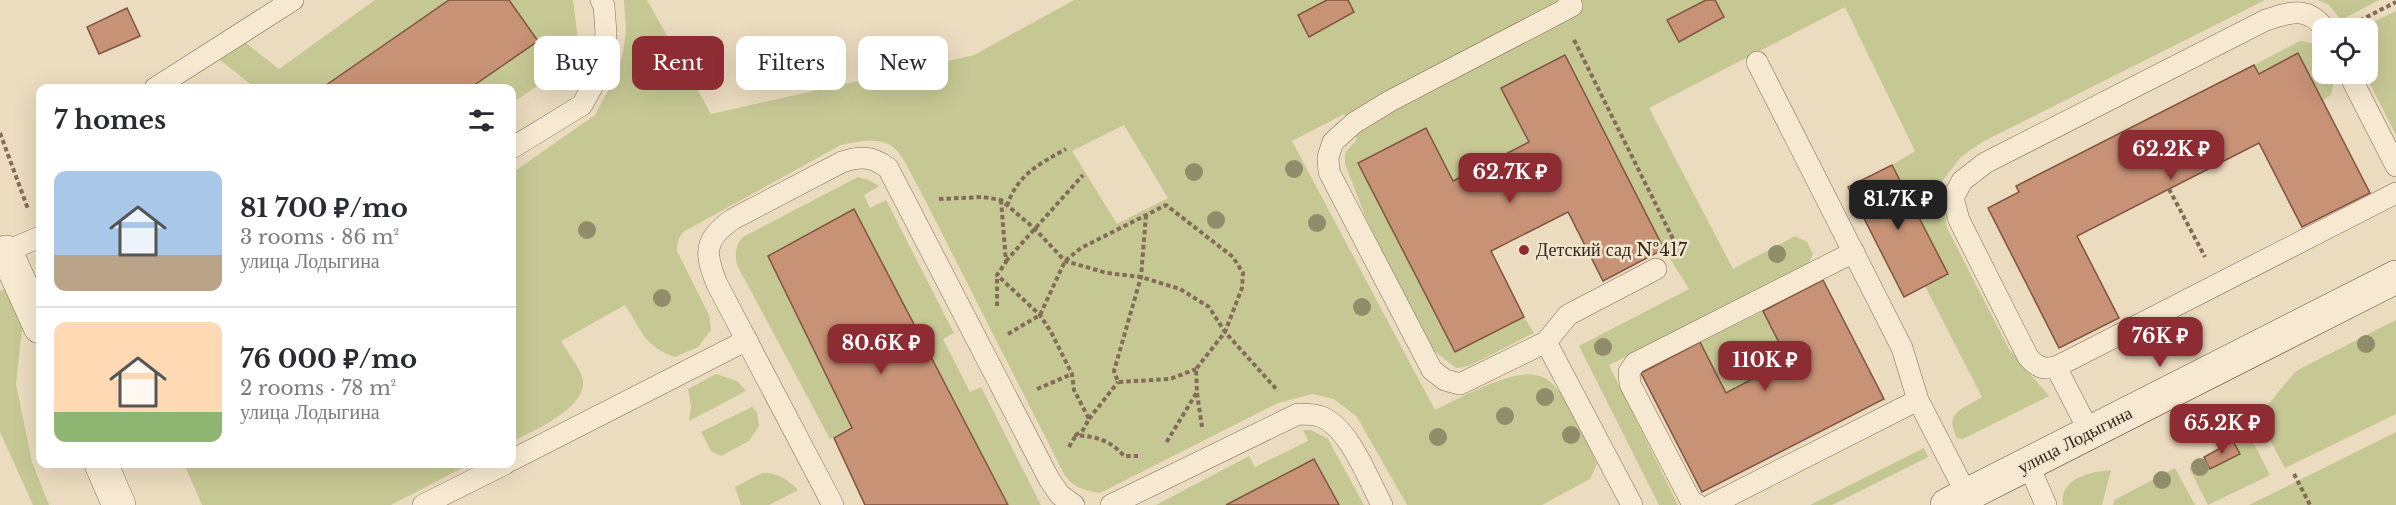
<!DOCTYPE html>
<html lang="en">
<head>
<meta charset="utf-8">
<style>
  :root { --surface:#fff; --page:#f2f2f3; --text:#2b2b33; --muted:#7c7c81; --line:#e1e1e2; --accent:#8e2c33 }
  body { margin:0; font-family:"Libre Baskerville",serif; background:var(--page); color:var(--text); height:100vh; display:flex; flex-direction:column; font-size:22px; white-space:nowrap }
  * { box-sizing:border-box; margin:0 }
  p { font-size:20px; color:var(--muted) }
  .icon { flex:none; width:33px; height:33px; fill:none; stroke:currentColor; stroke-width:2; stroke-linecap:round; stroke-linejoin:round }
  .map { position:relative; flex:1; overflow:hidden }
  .details { position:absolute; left:36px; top:84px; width:480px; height:384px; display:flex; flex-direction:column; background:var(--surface); border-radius:12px; box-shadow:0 6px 24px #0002 }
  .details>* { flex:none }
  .hud { position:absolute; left:534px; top:36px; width:570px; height:54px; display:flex; gap:12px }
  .tools { position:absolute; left:2312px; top:18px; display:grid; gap:12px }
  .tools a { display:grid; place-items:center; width:66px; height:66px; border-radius:12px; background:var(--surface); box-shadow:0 6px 24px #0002; font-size:30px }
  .price { position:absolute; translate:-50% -51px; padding:0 14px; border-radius:12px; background:var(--accent); color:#fff; font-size:20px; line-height:39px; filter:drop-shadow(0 2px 3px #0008) }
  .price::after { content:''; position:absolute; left:50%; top:36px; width:18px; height:14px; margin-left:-9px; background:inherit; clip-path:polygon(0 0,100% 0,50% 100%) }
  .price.active { background:#222; color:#fff }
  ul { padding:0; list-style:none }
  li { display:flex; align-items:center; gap:18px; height:150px; padding:0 18px }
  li+li { border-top:2px solid var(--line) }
  li span { display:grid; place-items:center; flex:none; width:168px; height:120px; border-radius:12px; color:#555 }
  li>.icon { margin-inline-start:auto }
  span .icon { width:72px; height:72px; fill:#fffc; stroke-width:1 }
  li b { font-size:26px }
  h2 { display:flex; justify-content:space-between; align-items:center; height:72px; padding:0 18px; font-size:26px }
  .tag { padding:0 21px; border-radius:12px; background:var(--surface); box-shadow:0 6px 24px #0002; font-size:21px; line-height:54px }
  .tag.active { background:var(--accent); color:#fff }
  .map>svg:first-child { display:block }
  .green { fill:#c6c894; fill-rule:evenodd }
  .building { fill:#c79276; stroke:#805440; stroke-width:1.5 }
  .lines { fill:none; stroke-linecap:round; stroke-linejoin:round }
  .lane-casing { stroke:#836c58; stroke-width:22 }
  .street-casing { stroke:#836c58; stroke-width:34 }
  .secondary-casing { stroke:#644d3c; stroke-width:34 }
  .path { stroke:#836c58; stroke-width:4; stroke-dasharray:4.5 3; stroke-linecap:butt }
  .lane { stroke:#f7e9d1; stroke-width:21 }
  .street { stroke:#f7e9d1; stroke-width:33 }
  .secondary { stroke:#f7e9d1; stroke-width:33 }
  .tree { fill:#918d6a }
  .poi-dot { fill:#8e2c33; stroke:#f3e6ce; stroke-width:2 }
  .labels { text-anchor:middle; stroke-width:5; stroke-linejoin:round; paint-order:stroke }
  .poi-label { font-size:18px; fill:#33251c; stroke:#f3e6ce; text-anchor:start }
  .street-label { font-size:18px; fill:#33251c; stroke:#f3e6ce }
</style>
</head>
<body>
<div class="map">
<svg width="2396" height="505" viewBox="0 0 2396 505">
  <rect width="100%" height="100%" fill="#ebdbbf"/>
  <path class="green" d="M375 0H573L578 40 563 69 512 103V88H251L253 86 220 60 246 43 279 69Z
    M624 0H647L711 114 974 55 1074 0H2265L1982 142 1961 157 1943 180 1942 198 1947 228 2009 349 2049 396 1963 439 1957 438C1943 411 1964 409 1982 397L1925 286 1948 274 1892 165 1915 151 1845 7 1649 108 1733 269 1795 236 1807 242 1813 254 1807 267 1609 365 1678 505H1659L1579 346 1689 289 1664 249 1564 56 1501 88 1529 142 1453 181 1426 129 1358 163 1455 352 1524 317 1534 333 1469 366 1456 368 1428 346 1365 216 1345 164V153L1357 139 1344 114 1292 141 1435 410C1460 398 1514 367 1540 376 1565 384 1587 440 1597 464L1590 479 1542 505H1407L1357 417 1334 399 1312 394 1278 403 1100 493C1083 490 1074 488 1064 474L922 194C897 149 899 132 841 145L683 232 678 240 677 251 709 315 711 330 698 347 675 357C642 345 643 331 625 305L561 341C567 352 582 369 583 382 585 409 532 431 512 442V173L595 115 617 74 623 53 626 30ZM1124 125 1168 198 1117 224 1072 151Z
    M2318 0H2379L2341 20 2329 5Z
    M2396 11V135L2365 74 2367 28H2361Z
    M2300 41C2322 43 2322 54 2322 74H2331L2334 81 2331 95 2322 101 2298 53 2259 74 2254 65Z
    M858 177 869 180 879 186 864 195 870 208 886 200 954 333 943 339 970 392 981 387 1041 505H1007L854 209 768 256 852 428 830 439 737 265C735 252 735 246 743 237Z
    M10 287 23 320 16 384 32 462 49 505H33L0 432V291Z
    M1763 311 1788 360 1726 393 1700 342Z
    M2396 320V414L2285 468 2263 427 2272 421 2266 407 2296 371Z
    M716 374 737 381 746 391 689 421 691 406 688 389Z
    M752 407 757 412 759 426 749 441 721 456 711 451 701 432Z
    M1303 430H1311L1328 439 1364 505H1339L1314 459 1226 505H1156L1249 456 1255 467 1308 441Z
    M2396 432V505H2249Z
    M2250 436 2270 475 2208 505 2189 468 2206 460 2240 453 2235 444Z
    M1924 448 1928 457 1832 505H1810Z
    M184 464H470L391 505H202Z
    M2175 468 2195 505H2113L2114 500Z
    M2111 470 2102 505H2063C2059 478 2090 472 2111 470Z
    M762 473C778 473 787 479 798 490L769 505H741L735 487Z"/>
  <path class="building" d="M449 0H509L538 41 470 88H322Z
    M1327 0H1348L1354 12 1309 37 1298 15Z
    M1706 0H1715L1724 17 1679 42 1667 20Z
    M127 8 140 36 99 54 87 27Z
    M2298 53 2370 193 2302 227 2259 143 2077 236 2119 318 2059 348 1988 208 2019 192 2016 186 2254 65 2259 74Z
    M1565 55 1664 249 1603 281 1568 212 1491 251 1524 317 1455 352 1358 163 1426 128 1453 181 1529 142 1501 88Z
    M1892 165 1948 274 1904 297 1848 187Z
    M854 209 993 476 1008 505H865L834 438 852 428 768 256Z
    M1823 280 1884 399 1702 492 1641 373 1700 342 1726 393 1788 360 1763 311Z
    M2233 441 2240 454 2210 469 2204 457Z
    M1314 459 1339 505H1226Z"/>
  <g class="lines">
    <g class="lane-casing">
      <path id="lane" d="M1569 0 1572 6 1390 101 1354 123 1333 142 1328 157 1329 172 1432 370 1445 380 1460 384 1546 342 1568 315 1656 269
        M2324 28C2307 6 2290 12 2266 20L1985 163 1962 181 1953 198 1959 220 2028 357C2037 367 2043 370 2056 367L2396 193
        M1757 62 1902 348 1918 400 1967 495
        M2349 74 2396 166
        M155 88 293 0
        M512 148 582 105 602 69 606 33 604 6 601 0
        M0 254 40 237
        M1546 342 1632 505
        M2056 367 2090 433
        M512 460 747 340
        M2028 464 2046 505
        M423 505 505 464
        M833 505 717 284C704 253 704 239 733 219L842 162C861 156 872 156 888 168L1049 479 1060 495 1074 505
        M1111 505 1298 414C1306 414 1315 414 1322 417 1350 429 1368 479 1382 505
        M1698 505 1691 501 1630 384 1629 372 1635 363 1854 252
        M1711 505 1918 400"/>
    </g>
    <g class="street-casing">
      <path id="street" d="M6 252 40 327
        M101 464 119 505"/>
    </g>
    <g class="secondary-casing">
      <path id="secondary" d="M1947 505 2396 277"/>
    </g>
    <path class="path" d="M2353 24 2396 2
      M1574 40 1676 245
      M0 133 28 209
      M2169 189 2205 257
      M939 199 983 197 1001 200 1035 229 1065 261 1107 273 1141 277 1180 289 1209 307 1225 332 1278 391
      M1001 200 1006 262 997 275 1040 315 1051 332 1072 374 1074 390 1089 419 1083 430 1076 435C1097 437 1110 440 1124 456H1138
      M1007 206C1017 175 1039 164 1066 149
      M1146 215 1141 277 1114 371 1118 382 1170 379 1196 369
      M1006 261 1083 175
      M997 306V275
      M1008 334 1040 315 1065 261 1081 248 1166 205 1233 257 1243 273 1242 288 1225 332 1196 369 1197 392 1166 443
      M1037 389 1072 374
      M1197 393 1202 427
      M1089 419 1118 382
      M1069 447 1076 435
      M2294 474 2310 505"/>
    <use href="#lane" class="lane"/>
    <use href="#street" class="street"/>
    <use href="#secondary" class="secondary"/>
  </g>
  <g class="tree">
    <circle cx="1294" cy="169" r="9"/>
    <circle cx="1194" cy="172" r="9"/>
    <circle cx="1216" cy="220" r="9"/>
    <circle cx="1317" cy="223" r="9"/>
    <circle cx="587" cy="230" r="9"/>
    <circle cx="1777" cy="254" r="9"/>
    <circle cx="662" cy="298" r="9"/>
    <circle cx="1362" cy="307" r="9"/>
    <circle cx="2366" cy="344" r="9"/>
    <circle cx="1603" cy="347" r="9"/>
    <circle cx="1545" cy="397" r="9"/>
    <circle cx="1505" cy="416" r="9"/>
    <circle cx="1571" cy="435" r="9"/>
    <circle cx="1438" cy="437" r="9"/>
    <circle cx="2200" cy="467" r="9"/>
    <circle cx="2162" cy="480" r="9"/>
  </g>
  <circle class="poi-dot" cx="1524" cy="250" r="6"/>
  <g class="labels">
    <g class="poi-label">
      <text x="1536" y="256">Детский сад №417</text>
    </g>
    <g class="street-label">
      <text transform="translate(2075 440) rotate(-27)" y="6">улица Лодыгина</text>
    </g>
  </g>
</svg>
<div class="tools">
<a><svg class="icon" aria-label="locate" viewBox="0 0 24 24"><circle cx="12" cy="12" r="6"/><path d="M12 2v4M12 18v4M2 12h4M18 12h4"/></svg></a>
</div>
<b class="price" style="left:2171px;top:181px">62.2K ₽</b>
<b class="price" style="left:1510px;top:204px">62.7K ₽</b>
<b class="price active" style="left:1898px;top:231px">81.7K ₽</b>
<b class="price" style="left:2160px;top:368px">76K ₽</b>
<b class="price" style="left:881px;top:375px">80.6K ₽</b>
<b class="price" style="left:1765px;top:392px">110K ₽</b>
<b class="price" style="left:2222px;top:455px">65.2K ₽</b>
<div class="hud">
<a class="tag">Buy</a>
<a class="tag active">Rent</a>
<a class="tag">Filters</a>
<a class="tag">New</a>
</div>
<section class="details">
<h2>7 homes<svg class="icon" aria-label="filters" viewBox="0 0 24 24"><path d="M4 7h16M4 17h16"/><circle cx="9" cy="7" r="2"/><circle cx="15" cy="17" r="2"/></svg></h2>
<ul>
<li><span style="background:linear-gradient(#a9c7e8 70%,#b9a48a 0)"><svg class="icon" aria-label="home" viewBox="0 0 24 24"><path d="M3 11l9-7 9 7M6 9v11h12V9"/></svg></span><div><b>81 700 ₽/mo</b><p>3 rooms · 86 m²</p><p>улица Лодыгина</p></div></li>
<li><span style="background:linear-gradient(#ffd9b3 75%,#8fb573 0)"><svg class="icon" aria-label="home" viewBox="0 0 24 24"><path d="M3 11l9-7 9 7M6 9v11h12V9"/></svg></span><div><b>76 000 ₽/mo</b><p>2 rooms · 78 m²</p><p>улица Лодыгина</p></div></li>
</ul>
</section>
</div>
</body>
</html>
